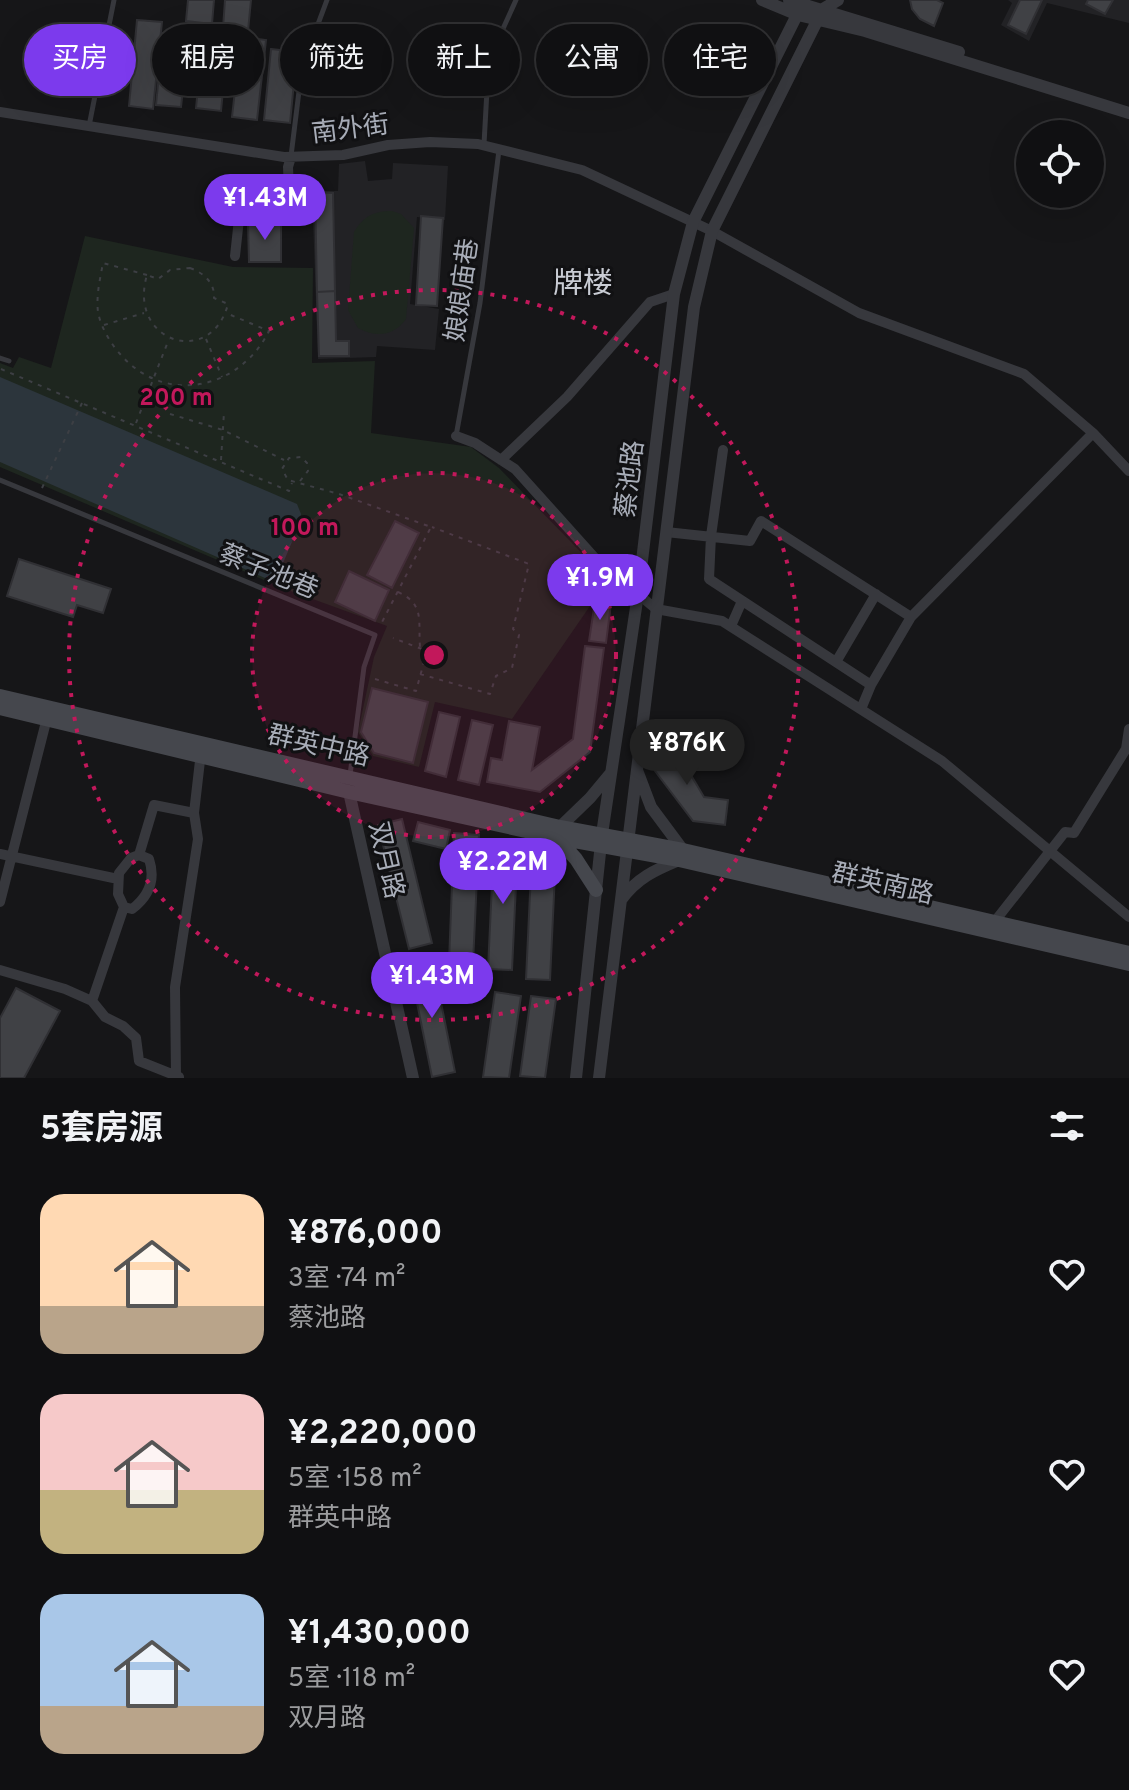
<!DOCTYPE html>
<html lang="zh">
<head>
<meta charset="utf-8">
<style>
  :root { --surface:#101012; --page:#19191b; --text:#f1f3f6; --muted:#9c9d9f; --line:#303032; --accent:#7c3aed }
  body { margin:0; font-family:Overpass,"Noto Sans SC",sans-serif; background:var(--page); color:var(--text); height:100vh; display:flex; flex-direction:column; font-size:30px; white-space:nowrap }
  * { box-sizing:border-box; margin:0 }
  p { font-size:26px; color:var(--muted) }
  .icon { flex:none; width:44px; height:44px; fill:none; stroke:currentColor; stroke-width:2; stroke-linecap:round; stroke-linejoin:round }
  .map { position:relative; height:1078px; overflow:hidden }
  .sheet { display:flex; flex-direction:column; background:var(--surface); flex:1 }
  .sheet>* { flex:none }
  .top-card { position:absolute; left:24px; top:24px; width:1082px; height:72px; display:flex; gap:16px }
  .controls { position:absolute; left:1016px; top:120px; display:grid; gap:16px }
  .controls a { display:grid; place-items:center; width:88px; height:88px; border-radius:50%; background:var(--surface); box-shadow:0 8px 32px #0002,0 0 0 2px var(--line); font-size:40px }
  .price { position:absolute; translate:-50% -68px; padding:0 18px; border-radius:28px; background:var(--accent); color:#fff; font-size:26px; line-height:52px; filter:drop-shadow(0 2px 4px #0008) }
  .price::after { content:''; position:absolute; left:50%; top:48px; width:24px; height:18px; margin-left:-12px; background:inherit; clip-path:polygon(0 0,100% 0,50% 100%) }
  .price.on { background:#222; color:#fff }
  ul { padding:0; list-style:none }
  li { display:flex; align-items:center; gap:24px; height:200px; padding:0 40px }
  li span { display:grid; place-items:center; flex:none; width:224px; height:160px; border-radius:24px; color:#555 }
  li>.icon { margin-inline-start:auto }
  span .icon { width:96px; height:96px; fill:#fffc; stroke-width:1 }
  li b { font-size:34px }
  h2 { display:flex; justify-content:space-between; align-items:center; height:96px; padding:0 40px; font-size:34px }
  .chip { padding:0 28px; border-radius:36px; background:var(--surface); box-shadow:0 8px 32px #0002,0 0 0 2px var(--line); font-size:28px; line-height:72px }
  .chip.on { background:var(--accent); color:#fff }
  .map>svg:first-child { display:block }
  .built { fill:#222225 }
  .green { fill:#1e261f }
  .water { fill:#2c353c }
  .building { fill:#404145; stroke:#303034; stroke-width:2 }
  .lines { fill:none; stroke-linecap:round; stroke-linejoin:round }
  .path { stroke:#3d3f44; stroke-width:2; stroke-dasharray:4 6; stroke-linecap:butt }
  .service { stroke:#37383d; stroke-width:5 }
  .minor { stroke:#37383d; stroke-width:10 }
  .tertiary { stroke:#37383d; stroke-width:12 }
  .secondary { stroke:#45474d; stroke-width:14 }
  .ring { fill:none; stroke:#c2185b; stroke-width:4; stroke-dasharray:4 8 }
  .labels { text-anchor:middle; stroke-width:6; stroke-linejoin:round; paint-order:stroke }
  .street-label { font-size:26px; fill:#a8adb8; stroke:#111113 }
  .quarter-label { font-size:30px; fill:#c9ccd4; stroke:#111113 }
  .centre { fill:#c2185b; stroke:#111113; stroke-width:4 }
  .ring-label { font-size:24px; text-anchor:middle; font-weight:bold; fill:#c2185b; stroke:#111113; stroke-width:6; stroke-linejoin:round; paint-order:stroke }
</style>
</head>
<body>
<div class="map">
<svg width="1129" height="1078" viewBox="0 0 1129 1078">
  <rect width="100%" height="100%" fill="#161618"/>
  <path class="built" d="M1008 0H1129V23L1047 3 1029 41 1001 25 1012 3Z
    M365 161 368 181 392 179 393 163 448 166 445 220 417 217 410 304 439 309 435 350 377 346 376 357 318 359 312 191H338L339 164Z"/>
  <path class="green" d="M392 211 401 214 414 228 406 319C394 336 376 338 358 328L348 310 354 232C364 216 374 211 392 211Z
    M85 236 233 267 313 268 312 363 375 361 371 433 471 447 499 468 608 580 512 719 435 702 419 767 373 756 358 732 374 657 387 626 285 589 0 467V363L13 368 19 357 51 368Z"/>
  <path class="water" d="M0 377 297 504 301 514 300 523 278 575 265 578 0 462Z"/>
  <path class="building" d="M188 0H214L212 24 186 21Z
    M225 0H251L248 31 223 28Z
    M910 0H937L943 3 934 26 920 19 912 9Z
    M1020 0H1042L1026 34 1008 25Z
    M1088 0H1113L1105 14 1086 4Z
    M137 20 162 22 153 109 129 106Z
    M163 33 189 36 181 107 156 105Z
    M203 37 228 40 221 111 196 108Z
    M241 37 266 40 257 120 232 117Z
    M271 49 297 52 290 123 264 120Z
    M315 192 333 193 335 291 317 292Z
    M421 216 443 218 437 306 416 305Z
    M281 222V262H249L248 223Z
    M335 291 336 341H349V356H319L317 292Z
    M395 521 419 533 392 588 367 575Z
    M19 559 111 589 103 613 77 605 73 617 7 596Z
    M349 571 389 590 375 621 335 602Z
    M595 601 611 603 606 643 589 641Z
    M585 646 604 648 590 752 540 792 487 782 491 758 502 760 509 721 540 727 532 770 573 739Z
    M372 688 428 702 413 763 374 753 361 732Z
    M439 712 460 717 446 777 425 771Z
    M472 720 493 725 479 785 458 780Z
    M656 742 679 743V755L704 797 728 800 725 825 693 821 655 771Z
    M402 819 432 943 409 949 378 825Z
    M418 822 450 830 446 849 413 841Z
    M454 833 479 835 473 963 449 962Z
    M494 841 518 842 512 970 488 969Z
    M532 851 556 852 550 980 526 979Z
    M433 963 455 1072 432 1077 410 968Z
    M16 988 60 1011 24 1078H0V1018Z
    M495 992 521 996 509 1078 483 1077Z
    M531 996 556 999 545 1078 520 1076Z"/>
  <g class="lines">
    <path class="path" d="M190 268C204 273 215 283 214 298L228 304C211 369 127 342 147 275L158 279 170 270Z
      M147 275 103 263C100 279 96 296 98 312 101 328 111 344 121 355 166 406 240 389 269 331L226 313
      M104 325 144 313
      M206 339 222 377
      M1 369 289 491 292 483
      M170 414 223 430 284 460
      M136 423 169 339
      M221 460 224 412
      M300 481 308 471 307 463 301 457 289 458 282 469 288 480 339 494 431 527 380 626
      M42 488 82 403
      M398 592C425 604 418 621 420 647
      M420 674 490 694 496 676 512 668 519 635 513 629 529 564 432 527
      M375 679 416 691 427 651 393 638"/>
    <path class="service" d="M89 126 114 0
      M484 144 487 90 497 42 516 0
      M291 156 302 67 327 0
      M0 358 9 361
      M456 436 480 303 499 150
      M0 480 375 635 364 667 350 775"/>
    <path class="minor" d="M0 112 284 157 343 155 388 145 430 142 478 144 582 170 712 231 859 313 1024 374 1093 433 1129 471
      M235 256 239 219 250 214 290 212 288 167 291 157
      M456 436 475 443 515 469 595 558 656 609 722 621 942 761 1129 917
      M723 450 711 536 709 579 871 685
      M501 460 567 397 650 302 674 294
      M666 532 750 541 761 521 911 617
      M731 626 742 601
      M836 662 876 594
      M861 709 871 685 911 617 1093 433
      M0 854 118 879
      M139 855 154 805 194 813
      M0 902 48 714
      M995 921 1065 832 1074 833 1126 749 1129 729
      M0 970 65 989 92 1001 105 1017 123 1026 136 1038 139 1061 179 1077
      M92 1001 124 907 118 894 119 873 131 858 139 855 149 859C156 880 149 896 132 909L124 907
      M176 1076 175 987 198 839 194 813 201 752"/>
    <path class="tertiary" d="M762 0 798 15 865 31 1129 113
      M789 0 959 52
      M823 9 838 0
      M637 770 651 807 683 850
      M349 792 413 1078
      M560 827 590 798 610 774
      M621 900C637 878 655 870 679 860
      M576 1078 602 834 638 594 674 294 693 222 802 5
      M599 1078 694 307 712 231 823 9"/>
    <path class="secondary" d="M0 696 560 827 683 850 1129 953
      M0 708 349 792 558 838 679 860 1129 964
      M558 839 576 859 596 890"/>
  </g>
  <circle cx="434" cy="655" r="182" fill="#c2185b" fill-opacity=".12"/>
  <g class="ring">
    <circle cx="434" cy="655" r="182"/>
    <circle cx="434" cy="655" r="365"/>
  </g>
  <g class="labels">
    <g class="street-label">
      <text transform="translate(350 128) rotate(-7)" y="9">南外街</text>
      <text transform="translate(461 290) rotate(-82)" y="9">娘娘庙巷</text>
      <text transform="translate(629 479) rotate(-83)" y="9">蔡池路</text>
      <text transform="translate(269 571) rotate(22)" y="9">蔡子池巷</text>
      <text transform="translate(319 745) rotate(13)" y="9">群英中路</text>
      <text transform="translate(387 860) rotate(77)" y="9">双月路</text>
      <text transform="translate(883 883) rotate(13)" y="9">群英南路</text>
    </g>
    <g class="quarter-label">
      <text x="583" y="293">牌楼</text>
    </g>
  </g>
  <circle cx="434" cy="655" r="12" class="centre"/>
  <g class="ring-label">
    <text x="176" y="405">200 m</text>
    <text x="305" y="535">100 m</text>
  </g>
</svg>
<div class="controls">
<a><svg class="icon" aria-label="locate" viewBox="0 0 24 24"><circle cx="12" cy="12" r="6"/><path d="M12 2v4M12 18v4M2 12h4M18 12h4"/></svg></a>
</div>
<b class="price" style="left:265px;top:242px">¥1.43M</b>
<b class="price" style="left:600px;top:622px">¥1.9M</b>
<b class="price on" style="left:687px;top:787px">¥876K</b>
<b class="price" style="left:503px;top:906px">¥2.22M</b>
<b class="price" style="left:432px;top:1020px">¥1.43M</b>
<div class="top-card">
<a class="chip on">买房</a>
<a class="chip">租房</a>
<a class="chip">筛选</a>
<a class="chip">新上</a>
<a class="chip">公寓</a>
<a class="chip">住宅</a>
</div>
</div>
<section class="sheet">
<h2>5套房源<svg class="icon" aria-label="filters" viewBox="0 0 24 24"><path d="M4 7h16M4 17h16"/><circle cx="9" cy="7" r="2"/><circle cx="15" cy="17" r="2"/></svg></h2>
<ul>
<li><span style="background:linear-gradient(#ffd9b3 70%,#b9a48a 0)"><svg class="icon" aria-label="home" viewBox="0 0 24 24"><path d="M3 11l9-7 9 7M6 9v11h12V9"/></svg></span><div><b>¥876,000</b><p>3室 · 74 m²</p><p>蔡池路</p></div><svg class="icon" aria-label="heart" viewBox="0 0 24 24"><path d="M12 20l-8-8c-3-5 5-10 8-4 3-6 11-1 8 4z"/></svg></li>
<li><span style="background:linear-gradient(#f6c9c9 60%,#c2b280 0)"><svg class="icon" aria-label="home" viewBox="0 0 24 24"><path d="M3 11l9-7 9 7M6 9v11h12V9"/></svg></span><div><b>¥2,220,000</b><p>5室 · 158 m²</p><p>群英中路</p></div><svg class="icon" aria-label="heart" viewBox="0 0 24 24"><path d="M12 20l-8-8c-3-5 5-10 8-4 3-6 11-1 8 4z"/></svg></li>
<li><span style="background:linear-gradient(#a9c7e8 70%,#b9a48a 0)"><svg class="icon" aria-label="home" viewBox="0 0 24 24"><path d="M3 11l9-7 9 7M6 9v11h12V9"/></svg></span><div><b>¥1,430,000</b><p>5室 · 118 m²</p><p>双月路</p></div><svg class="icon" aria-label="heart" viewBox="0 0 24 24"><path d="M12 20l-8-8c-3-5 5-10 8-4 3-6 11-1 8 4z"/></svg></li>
</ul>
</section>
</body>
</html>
